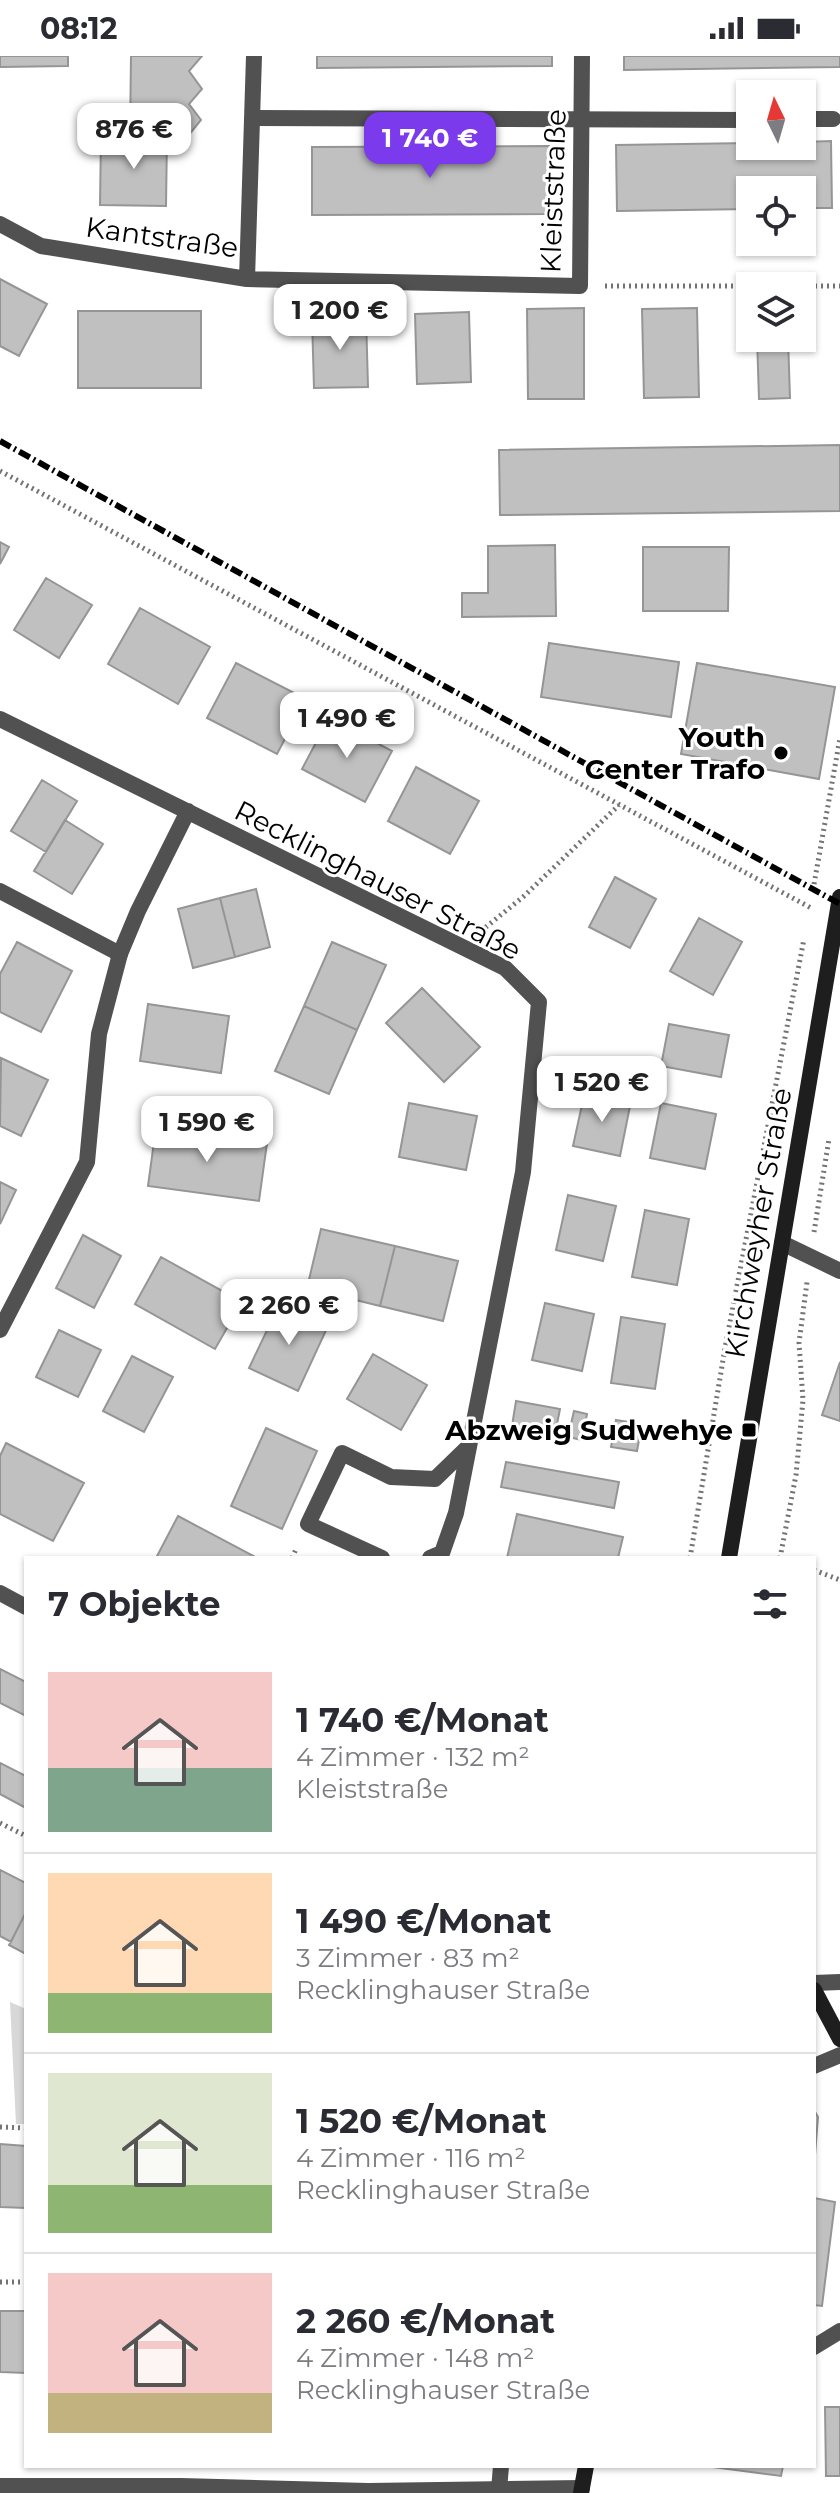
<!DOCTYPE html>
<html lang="de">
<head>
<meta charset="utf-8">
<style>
  :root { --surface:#fff; --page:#f2f2f3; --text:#2b2b33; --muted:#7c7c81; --line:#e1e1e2; --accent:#7c3aed }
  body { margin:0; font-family:Montserrat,sans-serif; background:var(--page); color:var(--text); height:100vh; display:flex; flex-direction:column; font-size:30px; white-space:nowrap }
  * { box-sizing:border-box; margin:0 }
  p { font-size:26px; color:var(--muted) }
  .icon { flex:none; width:44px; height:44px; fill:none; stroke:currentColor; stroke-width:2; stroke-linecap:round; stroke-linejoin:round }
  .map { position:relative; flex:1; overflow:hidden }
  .details { position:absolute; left:24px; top:1500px; width:792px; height:912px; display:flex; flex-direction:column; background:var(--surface); border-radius:0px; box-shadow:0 2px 6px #0004 }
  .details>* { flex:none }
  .needle { width:52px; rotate:355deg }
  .controls { position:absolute; left:736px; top:24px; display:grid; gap:16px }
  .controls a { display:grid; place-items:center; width:80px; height:80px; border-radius:0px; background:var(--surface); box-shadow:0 2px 6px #0004; font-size:40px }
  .price { position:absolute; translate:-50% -68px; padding:0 18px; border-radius:16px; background:#fff; color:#222; font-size:26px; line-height:52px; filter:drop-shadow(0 2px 4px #0008) }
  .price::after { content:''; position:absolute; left:50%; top:48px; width:24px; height:18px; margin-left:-12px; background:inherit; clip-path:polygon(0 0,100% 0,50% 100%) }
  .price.selected { background:var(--accent); color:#fff }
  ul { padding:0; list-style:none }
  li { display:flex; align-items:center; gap:24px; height:200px; padding:0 24px }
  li+li { border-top:2px solid var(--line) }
  li span { display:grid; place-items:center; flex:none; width:224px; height:160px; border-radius:0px; color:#555 }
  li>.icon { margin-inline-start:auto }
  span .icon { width:96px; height:96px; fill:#fffc; stroke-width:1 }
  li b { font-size:34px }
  h2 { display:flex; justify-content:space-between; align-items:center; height:96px; padding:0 24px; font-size:34px }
  .status { display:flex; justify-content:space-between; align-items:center; height:56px; padding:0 40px; background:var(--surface); direction:ltr }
  .status svg { height:22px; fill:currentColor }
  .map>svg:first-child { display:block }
  .green { fill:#d8d8d8 }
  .building { fill:#c0c0c0; stroke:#959595; stroke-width:2 }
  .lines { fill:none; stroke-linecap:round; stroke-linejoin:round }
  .path { stroke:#737373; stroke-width:5; stroke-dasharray:2 4; stroke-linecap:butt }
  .service { stroke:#515151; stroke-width:16 }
  .minor { stroke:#515151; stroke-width:16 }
  .secondary { stroke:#1e1e1e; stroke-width:16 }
  .rail { stroke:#000; stroke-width:6; stroke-dasharray:12 4 2 4; stroke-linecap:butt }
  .poi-dot { fill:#000; stroke:#fff; stroke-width:3 }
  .labels { text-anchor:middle; stroke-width:6; stroke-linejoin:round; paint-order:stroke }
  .street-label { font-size:28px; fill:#000; stroke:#fff }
  .poi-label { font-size:28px; font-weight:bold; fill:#000; stroke:#fff; text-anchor:end }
</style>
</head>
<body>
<div class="status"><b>08:12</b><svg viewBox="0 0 49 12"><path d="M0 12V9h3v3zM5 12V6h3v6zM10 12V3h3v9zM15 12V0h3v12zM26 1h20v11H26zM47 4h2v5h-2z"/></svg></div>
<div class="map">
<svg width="840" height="2437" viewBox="0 0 840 2437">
  <rect width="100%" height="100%" fill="#fff"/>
  <path class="green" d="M10 1946 26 1953V2068H16Z"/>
  <path class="building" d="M0 0H68V10L0 11Z
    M131 0H202L189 15 202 33 189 48 201 64 188 80H130Z
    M317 0H552V10L317 12Z
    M624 0H840V11L624 14Z
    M101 80H167L166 150 100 149Z
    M831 85 832 152H802V134H750V153L617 155 616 89 750 87V90H802V86Z
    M549 90V158L312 159V91Z
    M0 223 47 248 19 300 0 290Z
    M584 252V343H528L527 253Z
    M697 252 699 341 644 342 642 253Z
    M78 255H201V332H78Z
    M469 256 471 326 417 328 415 258Z
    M366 260 368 331 314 332 312 262Z
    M757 282H788L790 342 759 343Z
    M840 389V455L500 459 499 394Z
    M0 486 9 491 0 508Z
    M555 489 556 560 462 561V537H488V490Z
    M643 491H729L728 555H643Z
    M46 522 92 549 59 602 14 574Z
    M140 552 210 591 178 648 108 608Z
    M549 587 679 606 671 661 541 641Z
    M236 607 306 643 277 698 207 662Z
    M697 607 835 631 819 723 681 698Z
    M329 662 392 695 365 746 302 713Z
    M416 711 479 745 450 798 388 765Z
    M42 724 77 745 46 796 11 775Z
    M65 764 103 788 72 838 34 815Z
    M615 821 656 843 630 892 589 871Z
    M256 833 270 891 235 901 220 842Z
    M220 842 235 901 193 912 178 853Z
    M699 862 742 886 713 939 670 915Z
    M17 886 72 915 41 976 0 956V918Z
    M332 886 386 909 357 974 304 950Z
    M422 932 480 991 444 1026 386 967Z
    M148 948 229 960 221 1017 140 1005Z
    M304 950 357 974 329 1038 275 1015Z
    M669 968 729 979 721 1021 661 1010Z
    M1 1002 48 1024 21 1080 0 1070Z
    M585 1035 631 1045 620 1100 573 1090Z
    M409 1047 477 1060 466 1114 399 1101Z
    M661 1047 716 1058 705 1113 650 1102Z
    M156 1071 267 1087 259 1145 148 1130Z
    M0 1126 16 1134 0 1168Z
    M568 1139 616 1150 603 1205 556 1194Z
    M645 1154 689 1163 677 1229 632 1221Z
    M321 1173 395 1190 380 1250 307 1232Z
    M83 1179 121 1200 94 1252 56 1232Z
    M395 1190 458 1205 443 1265 380 1250Z
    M161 1201 242 1246 215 1293 135 1248Z
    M280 1247 328 1270 298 1335 249 1312Z
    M545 1247 594 1258 582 1315 532 1304Z
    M621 1261 665 1268 655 1333 611 1327Z
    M59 1274 101 1294 78 1341 36 1321Z
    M373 1298 427 1329 401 1374 347 1343Z
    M132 1300 173 1321 144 1376 103 1355Z
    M840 1306V1365L822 1359Z
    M516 1345 560 1353 555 1378 512 1370Z
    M574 1355 587 1358 582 1384 568 1381Z
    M616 1364 642 1368 637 1395 611 1391Z
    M266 1372 317 1395 282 1473 231 1450Z
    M6 1387 84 1427 53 1485 0 1458V1400Z
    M506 1406 619 1426 614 1452 501 1431Z
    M517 1458 623 1481 618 1502H507Z
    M178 1460 257 1502H156Z
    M0 1613 26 1626V1660L0 1647Z
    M0 1707 26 1720V1752L0 1738Z
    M0 1814 26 1827V1856L11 1886 0 1880Z
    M26 1856V1898L9 1889Z
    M814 2054 818 2061 815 2099H814Z
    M0 2088 26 2090V2152L0 2151Z
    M814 2142 835 2146 822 2250 814 2249Z
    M0 2255H26V2317L0 2316Z
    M825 2351H840V2420H826Z
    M705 2410H783L781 2420Z"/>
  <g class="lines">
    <path class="path" d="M605 230H840
      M0 415 813 853
      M813 834 840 682
      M481 875 523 841 619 749
      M814 1176 829 1083
      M292 1502 297 1491
      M690 1502 725 1292 804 883
      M780 1502 796 1419 803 1344 799 1287 807 1226
      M814 1514 840 1524
      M0 1767 26 1780
      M0 2071 26 2072
      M0 2226H26"/>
    <path class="service" d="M253 62 750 64
      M802 63H833
      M0 835 120 898
      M814 2010 840 1999
      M814 2291 840 2275
      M499 2434 501 2410"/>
    <path class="minor" d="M0 168 41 190 247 223 254 0
      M247 223 580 230 582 0
      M0 663 505 912 539 946 523 1116 456 1457 442 1497 430 1502
      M782 1187 840 1215
      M0 1274 87 1106 99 978 120 898 138 855 188 755
      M382 1502 308 1468 342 1397 391 1421 435 1423 469 1390
      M0 1537 26 1551
      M814 1927 840 1926
      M0 2430H181L368 2435 582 2432"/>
    <path class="secondary" d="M729 1502 840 841
      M814 1934 840 1983
      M581 2437 586 2410"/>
    <path class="rail" d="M0 385 840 848"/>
  </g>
  <g class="poi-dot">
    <circle cx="781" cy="697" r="8"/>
    <rect x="741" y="1366" width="16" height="16" rx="4"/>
  </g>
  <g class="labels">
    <g class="street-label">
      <text transform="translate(553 135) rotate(-88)" y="10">Kleiststraße</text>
      <text transform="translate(162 181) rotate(8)" y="10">Kantstraße</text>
      <text transform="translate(378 824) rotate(27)" y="10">Recklinghauser Straße</text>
      <text transform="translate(758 1167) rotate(-80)" y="10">Kirchweyher Straße</text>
    </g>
    <g class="poi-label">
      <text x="765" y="691">Youth<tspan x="765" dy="32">Center Trafo</tspan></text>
      <text x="733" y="1384">Abzweig Sudwehye</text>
    </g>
  </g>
</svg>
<div class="controls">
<a><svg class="needle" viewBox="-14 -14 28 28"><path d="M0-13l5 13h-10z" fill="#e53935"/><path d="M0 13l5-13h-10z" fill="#7c7c81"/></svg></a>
<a><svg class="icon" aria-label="locate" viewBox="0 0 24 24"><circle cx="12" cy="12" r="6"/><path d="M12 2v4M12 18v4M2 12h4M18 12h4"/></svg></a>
<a><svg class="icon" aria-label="layers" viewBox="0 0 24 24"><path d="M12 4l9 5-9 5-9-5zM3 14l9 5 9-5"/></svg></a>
</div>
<b class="price" style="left:134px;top:115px">876 €</b>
<b class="price selected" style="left:430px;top:124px">1 740 €</b>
<b class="price" style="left:340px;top:296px">1 200 €</b>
<b class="price" style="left:347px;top:704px">1 490 €</b>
<b class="price" style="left:602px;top:1068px">1 520 €</b>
<b class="price" style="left:207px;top:1108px">1 590 €</b>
<b class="price" style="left:289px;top:1291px">2 260 €</b>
<section class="details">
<h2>7 Objekte<svg class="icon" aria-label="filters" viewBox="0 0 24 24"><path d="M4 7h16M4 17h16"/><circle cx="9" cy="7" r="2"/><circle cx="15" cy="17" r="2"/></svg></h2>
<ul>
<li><span style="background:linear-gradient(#f6c9c9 60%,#7fa58c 0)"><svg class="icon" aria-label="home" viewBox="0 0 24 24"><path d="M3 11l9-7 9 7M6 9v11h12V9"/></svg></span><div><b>1 740 €/Monat</b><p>4 Zimmer · 132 m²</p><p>Kleiststraße</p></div></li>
<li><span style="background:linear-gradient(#ffd9b3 75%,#8fb573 0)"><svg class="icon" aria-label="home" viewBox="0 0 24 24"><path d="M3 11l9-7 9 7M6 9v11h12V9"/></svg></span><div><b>1 490 €/Monat</b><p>3 Zimmer · 83 m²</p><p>Recklinghauser Straße</p></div></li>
<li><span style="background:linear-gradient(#dfe7d0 70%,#8fb573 0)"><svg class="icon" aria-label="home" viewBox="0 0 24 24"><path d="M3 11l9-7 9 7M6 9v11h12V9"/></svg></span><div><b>1 520 €/Monat</b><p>4 Zimmer · 116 m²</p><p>Recklinghauser Straße</p></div></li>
<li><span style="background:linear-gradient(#f6c9c9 75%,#c2b280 0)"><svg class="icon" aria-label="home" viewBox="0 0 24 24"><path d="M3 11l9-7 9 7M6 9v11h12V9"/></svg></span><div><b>2 260 €/Monat</b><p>4 Zimmer · 148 m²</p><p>Recklinghauser Straße</p></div></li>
</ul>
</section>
</div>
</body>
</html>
